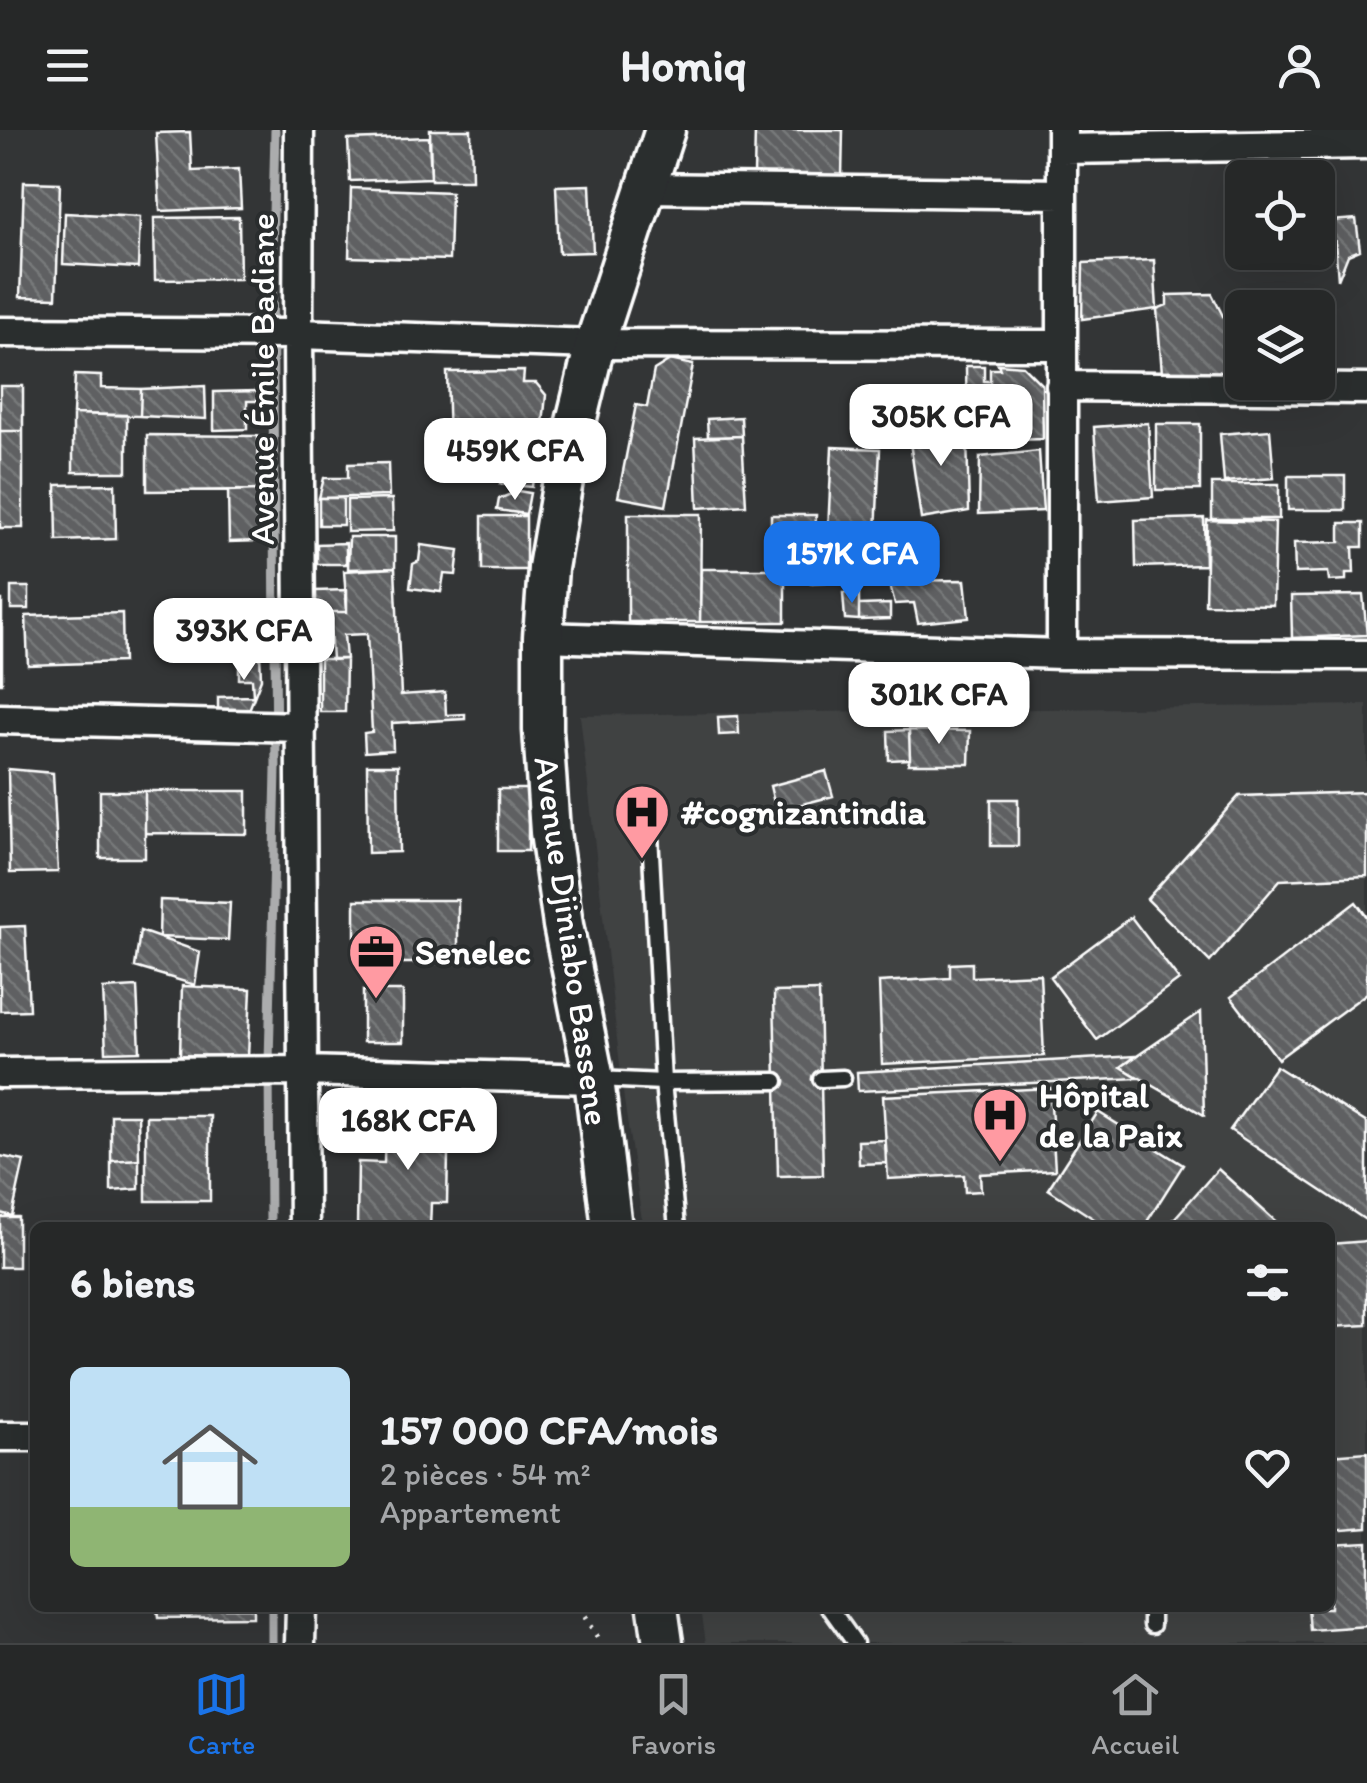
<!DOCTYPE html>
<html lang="fr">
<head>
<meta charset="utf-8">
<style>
  :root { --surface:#262828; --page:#2e3030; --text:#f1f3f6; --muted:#a4a6a8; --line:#424445; --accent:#1a73e8 }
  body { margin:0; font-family:Itim,sans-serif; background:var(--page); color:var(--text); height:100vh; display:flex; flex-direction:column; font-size:38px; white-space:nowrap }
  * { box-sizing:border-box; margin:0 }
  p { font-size:32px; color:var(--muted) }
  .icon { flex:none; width:55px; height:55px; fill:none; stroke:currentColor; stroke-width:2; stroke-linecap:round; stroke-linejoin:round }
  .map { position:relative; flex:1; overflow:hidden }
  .drawer { position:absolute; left:30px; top:1092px; width:1305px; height:390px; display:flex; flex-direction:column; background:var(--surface); border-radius:15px; box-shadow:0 10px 40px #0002,0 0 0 2px var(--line) }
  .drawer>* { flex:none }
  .controls { position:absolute; left:1225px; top:30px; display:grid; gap:20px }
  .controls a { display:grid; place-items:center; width:110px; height:110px; border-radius:15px; background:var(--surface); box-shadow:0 10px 40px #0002,0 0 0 2px var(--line); font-size:50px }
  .price { position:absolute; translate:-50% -85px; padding:0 22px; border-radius:20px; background:#fff; color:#222; font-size:32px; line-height:65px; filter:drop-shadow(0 2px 5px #0008) }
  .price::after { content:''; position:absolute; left:50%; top:60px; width:30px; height:22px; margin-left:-15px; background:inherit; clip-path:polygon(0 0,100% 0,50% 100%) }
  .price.current { background:var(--accent); color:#fff }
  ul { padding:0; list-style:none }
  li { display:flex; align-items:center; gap:30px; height:250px; padding:0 40px }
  li span { display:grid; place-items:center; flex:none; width:280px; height:200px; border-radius:15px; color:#555 }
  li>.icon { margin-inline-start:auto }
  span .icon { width:120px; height:120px; fill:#fffc; stroke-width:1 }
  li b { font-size:42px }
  h2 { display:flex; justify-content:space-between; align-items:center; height:120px; padding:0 40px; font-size:42px }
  header { display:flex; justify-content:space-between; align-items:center; height:130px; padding:0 40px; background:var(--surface); font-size:45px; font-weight:700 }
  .dock { display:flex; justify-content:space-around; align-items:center; height:140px; border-top:2px solid var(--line); background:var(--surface); font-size:28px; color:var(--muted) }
  .dock a { display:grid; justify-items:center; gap:5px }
  .dock .current { color:var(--accent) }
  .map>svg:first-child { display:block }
  .built { fill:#404243 }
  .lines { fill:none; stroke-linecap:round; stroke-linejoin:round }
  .stream { stroke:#abacad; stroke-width:9 }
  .building { fill:url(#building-back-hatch); stroke:#fff; stroke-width:2.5 }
  .service-casing { stroke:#fff; stroke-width:21 }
  .minor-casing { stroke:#fff; stroke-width:35 }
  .secondary-casing { stroke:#fff; stroke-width:45 }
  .path { stroke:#fff; stroke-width:5; stroke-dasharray:2.5 8; stroke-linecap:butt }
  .service { stroke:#2a2d2e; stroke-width:14 }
  .minor { stroke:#2a2d2e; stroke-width:28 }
  .secondary { stroke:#2a2d2e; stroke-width:38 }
  .labels { text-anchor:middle; stroke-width:8; stroke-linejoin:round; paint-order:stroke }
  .street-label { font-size:35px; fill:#fff; stroke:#2a2d2e }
  .poi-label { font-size:35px; font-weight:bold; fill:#fff; stroke:#2a2d2e; text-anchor:start }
</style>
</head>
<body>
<header><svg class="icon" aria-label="menu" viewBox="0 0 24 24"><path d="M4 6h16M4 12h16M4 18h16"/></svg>Homiq<svg class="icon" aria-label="person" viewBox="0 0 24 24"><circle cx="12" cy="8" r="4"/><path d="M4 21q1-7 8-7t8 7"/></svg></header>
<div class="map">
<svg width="1367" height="1513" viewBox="0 0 1367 1513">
  <defs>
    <pattern id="building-back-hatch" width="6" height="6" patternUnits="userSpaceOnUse" patternTransform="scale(2.5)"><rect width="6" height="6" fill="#5f6162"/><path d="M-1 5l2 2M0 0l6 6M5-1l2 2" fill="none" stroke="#77797a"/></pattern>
  </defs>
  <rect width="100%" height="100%" fill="#333536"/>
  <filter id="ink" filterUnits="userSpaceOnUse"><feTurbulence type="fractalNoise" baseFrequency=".01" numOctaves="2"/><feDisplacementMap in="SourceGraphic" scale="20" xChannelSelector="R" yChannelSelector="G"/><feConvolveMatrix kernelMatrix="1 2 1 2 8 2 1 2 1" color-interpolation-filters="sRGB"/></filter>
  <g filter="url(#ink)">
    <path class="built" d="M1367 575V1513H706L701 1478H1330V1098L643 1097 624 970 580 585Z"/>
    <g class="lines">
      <path class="stream" d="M270 1098 269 933 276 639 272 127 275 0
        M272 1478V1513"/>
    </g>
    <path class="building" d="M430 0H471L472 50H431Z
      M755 0H843L842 47 754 46Z
      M190 2 192 41 239 39 241 78 160 81 156 3Z
      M429 7 431 48 350 51 348 10Z
      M24 52 60 53 56 168 20 167Z
      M590 55 593 122 559 123 556 56Z
      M351 58 451 62 449 130 349 127Z
      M65 83 140 87 138 138 63 134Z
      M239 87 240 149 155 150 154 88Z
      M1356 89 1360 120 1348 125 1338 150 1335 111 1318 109V92Z
      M1154 130 1157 179 1082 189 1083 133Z
      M1212 164 1225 190 1226 244 1162 243 1157 179 1167 175V165Z
      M670 230 693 235 666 376 618 367 636 275 647 277 654 240Z
      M998 234 1023 236 1042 255 1043 309 1014 310V293H987L988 305H967L966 236H984V251H990V239H1000Z
      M524 241 523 253H536L546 265 543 294H522V313H449L447 242Z
      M75 245 101 246V258L141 259 140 286 73 284Z
      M0 256H23V301H0Z
      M205 256 206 289 140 286 141 259Z
      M257 261 258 271H247V299L214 300V262Z
      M73 284 127 285V342H73Z
      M741 287 742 306 708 307 707 289Z
      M959 287 967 305 969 381 921 389 909 305Z
      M1148 293 1153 367 1099 371 1094 297Z
      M522 294H543L542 331H510V313H522Z
      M1156 294H1200V360H1156Z
      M1270 300 1274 348 1224 352 1220 304Z
      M0 301H23V398H0Z
      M147 305 258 306 259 360 147 361Z
      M742 306 746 375 698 378 695 308Z
      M832 317 880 319 876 403 828 401Z
      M1039 321 1043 381 979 384 980 327Z
      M388 333 389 366 319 368 324 348H348V334Z
      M502 335 534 338 532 357 500 354Z
      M1288 346H1345V380H1288Z
      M115 354 116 409 57 411 56 355Z
      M1212 354H1279V389H1212Z
      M259 360 260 411 229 412 228 361Z
      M518 361 530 363 526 384 497 380 499 369Z
      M319 368H343V395H319Z
      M392 369 393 401 347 402V370Z
      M628 384H701L700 492H628Z
      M771 385H816L815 405 771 404Z
      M482 386H526V440H482Z
      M1204 388 1205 435 1136 437 1135 390Z
      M1207 390 1275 392 1273 475 1205 474Z
      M1340 393H1363V417H1353L1354 443H1346V450L1329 451 1328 442 1295 443 1294 413 1340 412Z
      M844 406H852L855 450 811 453 787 436 786 410Z
      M349 407H395V438L348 439Z
      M346 413V434H317V414Z
      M421 415 459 420 456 445 444 444 441 462 410 458 413 434 419 431Z
      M395 438 401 565 445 562 446 585 465 584V589L392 593 393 620 365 622 364 603 372 602 367 504 344 505 346 529 332 530 329 482H347L344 441Z
      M701 439H785V492H700Z
      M965 450 969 488 918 493 914 473 895 474 889 451Z
      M11 457H29V479H11Z
      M347 460V482H315V461Z
      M843 463H859V490L845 489Z
      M1363 465 1367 505 1292 508 1291 466Z
      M0 470H2V553H0Z
      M890 474V489L859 490V475Z
      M122 483 123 532 28 535 26 486Z
      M260 522 261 549 249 580 218 581V567L253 566 252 549H239V523Z
      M320 529H346L345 582H320Z
      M738 586 739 604 719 605 718 587Z
      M909 600 970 601 969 634H908L910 629Z
      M909 600 910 629 889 630 888 601Z
      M367 635H398L399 722 368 723Z
      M8 639 53 643 58 742 10 743Z
      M826 641 833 666 776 681 770 656Z
      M498 659H528V721H498Z
      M100 661H145V728H100Z
      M145 661H247V704L145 703Z
      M1367 662V746L1280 750 1210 832 1147 769 1239 666Z
      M991 669H1018V716H991Z
      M160 770 230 773 228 810 159 807Z
      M355 770H458V833H355Z
      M1356 772 1367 787V863L1278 929 1231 867Z
      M1131 787 1179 850 1097 910 1050 847Z
      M25 796 29 880 0 881V797Z
      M140 801 200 822 195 855 135 837Z
      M972 833V847L1040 844 1044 926 882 934 879 852 950 848V834Z
      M182 856 251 859 248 927 180 925Z
      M137 857 140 921 106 922 103 859Z
      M363 861H403V912H363Z
      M819 861 823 1045 778 1046 774 862Z
      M1201 882 1204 985 1121 937Z
      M1136 926 1121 937 1139 948 858 961 857 942Z
      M1276 936 1367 993V1091L1230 1000Z
      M1050 958 1055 1040 980 1044 981 1061 965 1062 964 1045 888 1049 883 966Z
      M1098 982 1183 1035 1143 1098H1108L1048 1059Z
      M111 985H138L139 1029 111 1031Z
      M146 986H210V1071H146Z
      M385 987 462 989 461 1024H448L447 1073H431L430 1098H357L358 1032 384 1033Z
      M885 1010 886 1033 859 1034 858 1011Z
      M0 1026 24 1031 12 1086 0 1083Z
      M139 1029V1059L111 1061V1031Z
      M1218 1039 1283 1098H1166Z
      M0 1087H18V1137H0Z
      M1367 1111V1195L1330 1197V1114Z
      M1367 1322V1398L1330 1401V1325Z
      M1367 1412V1496L1310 1500 1308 1478H1330V1414Z
      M157 1478H253V1487L158 1488Z"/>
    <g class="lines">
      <g class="service-casing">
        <path id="service" d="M650 704 663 952 677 1098
          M597 949 663 952 776 951
          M821 949 843 948
          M830 1478 855 1513
          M1152 1478V1495"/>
      </g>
      <g class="minor-casing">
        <path id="minor" d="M299 0 298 204 304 1098
          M1062 0V524
          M1062 19 1367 14
          M645 58 1062 64
          M0 202 298 204 595 214 1061 215
          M1061 256 1367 259
          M543 507 1062 524 1367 525
          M0 589 302 597
          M0 943 304 941 594 949
          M0 1306H35
          M300 1513 301 1478"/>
      </g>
      <g class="secondary-casing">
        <path id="secondary" d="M612 1098 594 949 563 795 550 702 543 600V507L548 438 566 333 595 214 665 0
          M658 1478 663 1513"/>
      </g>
      <path class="path" d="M579 1478 601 1513"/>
      <use href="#service" class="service"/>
      <use href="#minor" class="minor"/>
      <use href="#secondary" class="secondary"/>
    </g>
  </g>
  <defs>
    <g id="hospital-pin" transform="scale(2.875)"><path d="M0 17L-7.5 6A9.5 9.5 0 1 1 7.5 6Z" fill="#ff9aa2" stroke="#2a2d2e"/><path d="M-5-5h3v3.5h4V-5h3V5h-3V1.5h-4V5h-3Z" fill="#111"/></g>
    <g id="office-pin" transform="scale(2.875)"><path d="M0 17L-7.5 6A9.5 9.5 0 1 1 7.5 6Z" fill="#ff9aa2" stroke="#2a2d2e"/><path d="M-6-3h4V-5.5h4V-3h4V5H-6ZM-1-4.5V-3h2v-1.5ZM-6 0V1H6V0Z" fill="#111"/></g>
  </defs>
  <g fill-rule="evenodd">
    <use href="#hospital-pin" x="642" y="682"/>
    <use href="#office-pin" x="376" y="822"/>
    <use href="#hospital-pin" x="1000" y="985"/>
  </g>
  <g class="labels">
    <g class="street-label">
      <text transform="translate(262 249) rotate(-90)" y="12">Avenue Émile Badiane</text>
      <text transform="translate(572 811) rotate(82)" y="12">Avenue Djiniabo Bassene</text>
    </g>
    <g class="poi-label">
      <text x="681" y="694">#cognizantindia</text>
      <text x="415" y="834">Senelec</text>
      <text x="1039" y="977">Hôpital<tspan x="1039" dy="40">de la Paix</tspan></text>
    </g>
  </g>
</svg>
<div class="controls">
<a><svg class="icon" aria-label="locate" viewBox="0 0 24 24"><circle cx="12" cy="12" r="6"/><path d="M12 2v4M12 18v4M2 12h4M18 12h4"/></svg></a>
<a><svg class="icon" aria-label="layers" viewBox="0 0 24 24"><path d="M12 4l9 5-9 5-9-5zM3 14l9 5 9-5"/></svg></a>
</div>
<b class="price" style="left:941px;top:339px">305K CFA</b>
<b class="price" style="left:515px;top:373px">459K CFA</b>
<b class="price current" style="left:852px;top:476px">157K CFA</b>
<b class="price" style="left:244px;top:553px">393K CFA</b>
<b class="price" style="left:939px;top:617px">301K CFA</b>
<b class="price" style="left:408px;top:1043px">168K CFA</b>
<section class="drawer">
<h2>6 biens<svg class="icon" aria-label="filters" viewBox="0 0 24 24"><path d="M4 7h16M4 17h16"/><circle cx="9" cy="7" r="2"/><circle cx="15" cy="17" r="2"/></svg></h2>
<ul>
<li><span style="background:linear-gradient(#bfe0f5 70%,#8fb573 0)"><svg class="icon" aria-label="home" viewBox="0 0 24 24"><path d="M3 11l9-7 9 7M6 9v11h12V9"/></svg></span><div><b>157 000 CFA/mois</b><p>2 pièces · 54 m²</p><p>Appartement</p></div><svg class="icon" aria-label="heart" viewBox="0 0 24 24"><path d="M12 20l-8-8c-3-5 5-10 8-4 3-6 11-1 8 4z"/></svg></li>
</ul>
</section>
</div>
<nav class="dock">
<a class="current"><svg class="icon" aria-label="map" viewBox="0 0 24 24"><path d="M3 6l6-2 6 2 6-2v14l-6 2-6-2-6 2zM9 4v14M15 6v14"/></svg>Carte</a>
<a><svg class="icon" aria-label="saved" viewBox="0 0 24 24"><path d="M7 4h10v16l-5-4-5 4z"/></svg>Favoris</a>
<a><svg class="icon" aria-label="home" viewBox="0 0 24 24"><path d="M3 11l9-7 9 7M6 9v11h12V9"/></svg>Accueil</a>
</nav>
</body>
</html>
